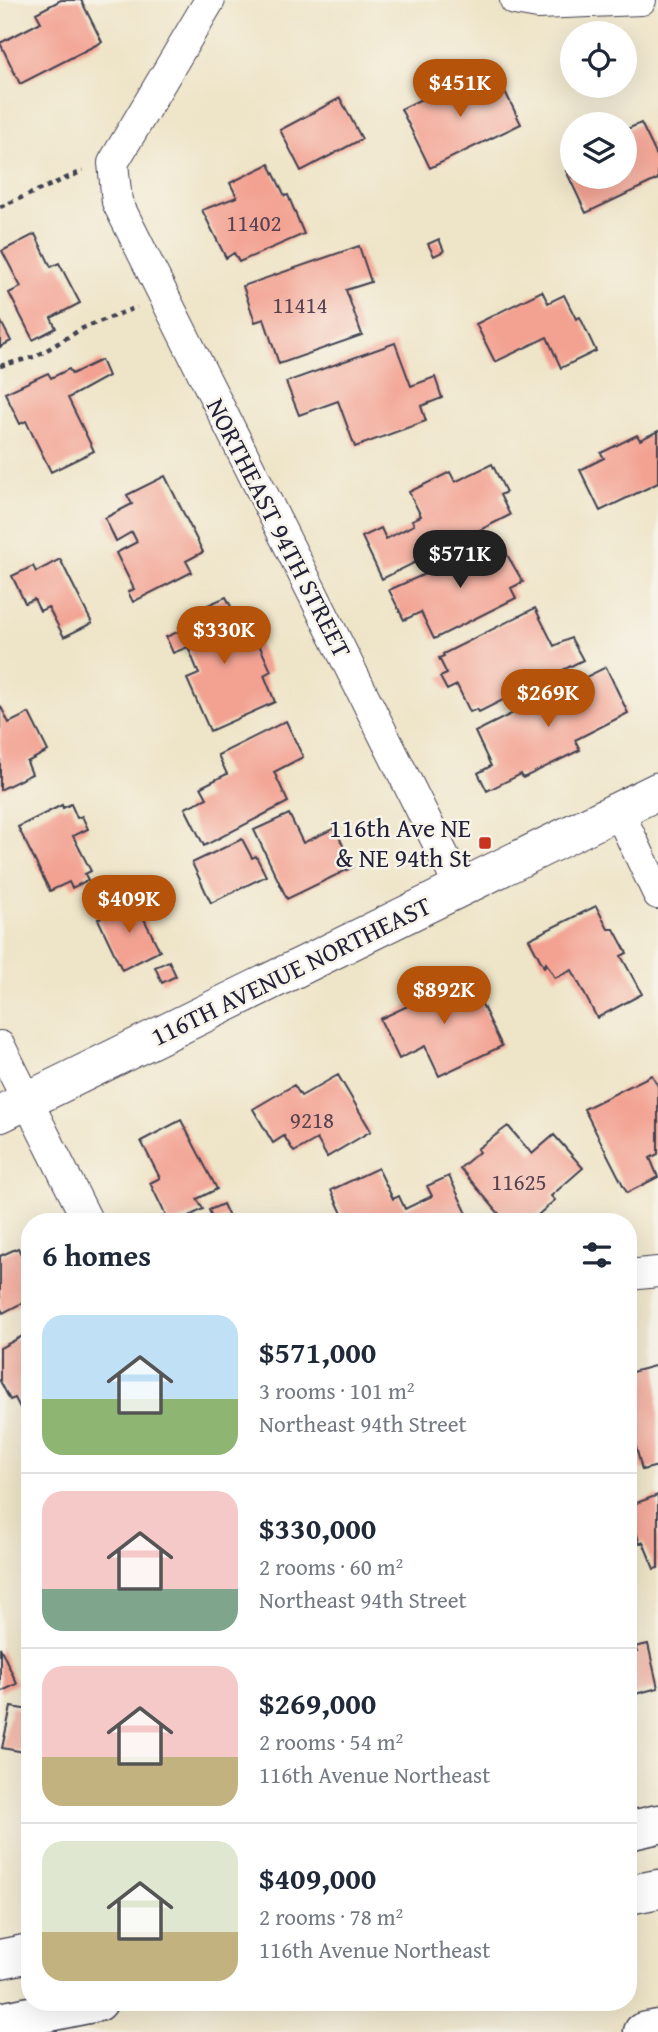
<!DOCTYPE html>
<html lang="en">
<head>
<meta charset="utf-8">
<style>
  :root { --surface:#fff; --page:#f2f2f3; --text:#1f2937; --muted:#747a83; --line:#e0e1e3; --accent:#b45309 }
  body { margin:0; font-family:"Gentium Book Plus",serif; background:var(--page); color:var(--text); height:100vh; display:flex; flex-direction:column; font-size:26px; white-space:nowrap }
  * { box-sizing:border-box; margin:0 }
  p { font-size:23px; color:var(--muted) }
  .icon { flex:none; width:38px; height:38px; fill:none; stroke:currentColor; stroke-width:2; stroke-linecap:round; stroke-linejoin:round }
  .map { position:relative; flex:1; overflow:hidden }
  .side { position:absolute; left:21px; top:1213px; width:616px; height:798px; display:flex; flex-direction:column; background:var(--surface); border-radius:28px; box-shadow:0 7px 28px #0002 }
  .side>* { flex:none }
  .buttons { position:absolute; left:560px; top:21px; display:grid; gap:14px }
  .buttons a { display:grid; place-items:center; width:77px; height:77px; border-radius:50%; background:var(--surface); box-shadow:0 7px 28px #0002; font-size:35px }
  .price { position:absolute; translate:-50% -60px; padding:0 16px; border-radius:24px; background:var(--accent); color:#fff; font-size:23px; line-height:46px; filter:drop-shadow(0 2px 4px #0008) }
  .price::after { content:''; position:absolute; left:50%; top:42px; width:21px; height:16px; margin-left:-10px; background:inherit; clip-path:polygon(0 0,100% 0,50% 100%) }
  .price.on { background:#222; color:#fff }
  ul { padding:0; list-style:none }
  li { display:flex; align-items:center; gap:21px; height:175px; padding:0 21px }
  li+li { border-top:2px solid var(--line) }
  li span { display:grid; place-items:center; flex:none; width:196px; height:140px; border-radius:21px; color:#555 }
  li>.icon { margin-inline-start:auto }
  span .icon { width:84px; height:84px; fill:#fffc; stroke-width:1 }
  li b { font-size:30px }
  h2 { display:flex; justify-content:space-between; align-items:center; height:84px; padding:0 21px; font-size:30px }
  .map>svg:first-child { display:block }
  .building { fill:#f3a292 }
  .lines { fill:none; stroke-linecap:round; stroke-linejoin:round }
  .minor-casing { stroke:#413f50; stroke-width:32 }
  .tertiary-casing { stroke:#413f50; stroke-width:39 }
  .motorway-casing { stroke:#413f50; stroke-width:41 }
  .path { stroke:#413f50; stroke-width:4.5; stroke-dasharray:5 5; stroke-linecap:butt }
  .minor { stroke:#fff; stroke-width:30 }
  .tertiary { stroke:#fff; stroke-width:37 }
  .motorway { stroke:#fff; stroke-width:38 }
  .poi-dot { fill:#c8321e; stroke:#f7f3e8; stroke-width:2.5 }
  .labels { text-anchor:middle; stroke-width:5; stroke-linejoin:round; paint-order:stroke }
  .number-label { font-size:23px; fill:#564251 }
  .street-label { font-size:26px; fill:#22223b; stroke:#f7f3e8 }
  .poi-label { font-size:26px; fill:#22223b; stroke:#f7f3e8; text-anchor:end }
</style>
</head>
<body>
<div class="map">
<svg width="658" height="2032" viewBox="0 0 658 2032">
  <rect width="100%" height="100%" fill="#f7f3e8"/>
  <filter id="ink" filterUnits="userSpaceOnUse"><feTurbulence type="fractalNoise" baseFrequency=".0143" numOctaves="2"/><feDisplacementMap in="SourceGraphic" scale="14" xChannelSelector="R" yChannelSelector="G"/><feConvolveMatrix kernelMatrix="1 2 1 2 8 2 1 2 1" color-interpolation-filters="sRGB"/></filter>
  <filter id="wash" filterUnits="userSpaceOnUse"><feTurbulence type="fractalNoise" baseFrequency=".00686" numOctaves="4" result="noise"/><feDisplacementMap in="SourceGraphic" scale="28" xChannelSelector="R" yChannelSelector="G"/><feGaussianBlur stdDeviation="1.57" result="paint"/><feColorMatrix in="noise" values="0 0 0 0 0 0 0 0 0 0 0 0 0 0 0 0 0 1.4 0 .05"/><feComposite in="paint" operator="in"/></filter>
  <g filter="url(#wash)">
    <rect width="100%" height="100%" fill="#eee4c7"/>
    <g id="blocks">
      <path class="building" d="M61 0H81L102 42 20 84 0 43 41 22 36 13Z
        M496 73 521 124 430 168 401 109 452 84 457 92Z
        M340 98 362 139 301 171 280 130Z
        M641 123 658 158V179L586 213 566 171 572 168V177H625V130Z
        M269 164 285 196 288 195 304 234 239 262 234 253 226 258 202 210 237 197 230 183Z
        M35 234 51 267 59 263 80 303 51 318 56 328 33 340 9 293 21 287 2 251Z
        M439 239 444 251 434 256 428 244Z
        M359 246 371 282 346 290 362 335 279 364 264 319 255 322 243 286Z
        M542 291 548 303 564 295 576 319 580 317 596 351 561 368 547 337 495 362 476 324Z
        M0 320 11 341 0 347Z
        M395 343 411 386 435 377 442 398 421 406 426 421 355 447 338 401 299 415 286 382Z
        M101 360 108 376 68 398 94 451 51 472 26 421 20 424 5 393 48 373 51 378 69 369 72 374Z
        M658 431V483L600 511 580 470 604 458 601 453 637 435 640 440Z
        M492 464 506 492 500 495 510 515 382 579 362 537 381 528 386 539 414 525 412 520 421 516 409 492 450 472 455 482Z
        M165 476 203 552 186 561 192 572 133 602 128 592 134 589 116 553 137 542 132 532 116 541 105 518 132 504 127 495Z
        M499 541 523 582 511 588 516 598 434 639 421 612 404 620 389 590Z
        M60 559 92 623 64 637 48 607 40 611 34 599 25 603 12 576 33 566 36 572Z
        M226 597 249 641 256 638 271 671 264 675 275 702 210 731 187 679 199 674 188 647 173 653 166 637 180 631 179 627 208 617 203 607Z
        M535 608 554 646 571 638 583 660 479 712 477 709 470 712 457 685 447 690 440 677 447 674 439 658 444 656 443 654Z
        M606 667 628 713 575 740 580 750 523 778 521 774 487 791 478 773 491 766 475 732Z
        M0 705 9 723 29 713 48 751 27 762 32 774 0 790Z
        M286 721 303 757 274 772 288 802 204 846 185 808 207 798 201 787 227 774 218 755Z
        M71 804 77 818 82 816 88 829 73 836 91 871 85 874 88 880 72 888 69 882 50 891 18 827 62 805 63 808Z
        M289 814 303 843 335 828 353 867 287 899 254 830Z
        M242 839 252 858 256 856 266 876 211 903 192 863Z
        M135 901 160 951 122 970 98 919Z
        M596 906 608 929H614L627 953 621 956 642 994 597 1018 572 970 555 978 546 963 544 967 529 939Z
        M169 961 176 976 162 983 155 967Z
        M467 973 502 1046 439 1076 425 1046 399 1059 380 1019 431 995 427 987 443 980 445 984Z
        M338 1075 371 1131 327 1157 317 1139 294 1152 284 1136 273 1143 253 1109 294 1085 301 1096Z
        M652 1075 658 1086V1154L650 1158 658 1177 627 1193 584 1109Z
        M181 1120 217 1189 197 1199 203 1209 178 1222H169L150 1183 160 1178 141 1141Z
        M508 1126 532 1154 554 1135 583 1168 551 1196 555 1200 530 1222H506L460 1168 479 1152 477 1149Z
        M378 1168 393 1199 399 1196 405 1209 432 1196 427 1186 449 1176 471 1222H346L331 1190Z
        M223 1204 229 1217 214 1222 209 1210Z
        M18 1248 30 1272V1299L3 1313 0 1307V1256Z
        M30 1332V1427L15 1398 10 1400 0 1381V1348Z
        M658 1365V1466L642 1470 636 1447 628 1449V1373Z
        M658 1495V1568L654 1569 643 1542 640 1544 628 1506Z
        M648 1644 658 1688 628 1696V1654L637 1652 635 1647Z
        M0 1647 17 1684 0 1692Z
        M11 1707 30 1710V1753L2 1748Z"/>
    </g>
  </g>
  <g filter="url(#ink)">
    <use href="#blocks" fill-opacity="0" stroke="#413f50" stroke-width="2"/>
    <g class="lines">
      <g class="minor-casing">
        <path id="minor" d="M210 0 113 163 117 202 460 888
          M515 0 538 4 641 0
          M618 810 658 894
          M0 1046 88 1222
          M628 1275 658 1272"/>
      </g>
      <g class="tertiary-casing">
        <path id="tertiary" d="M0 1114 658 791"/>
      </g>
      <g class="motorway-casing">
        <path id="motorway" d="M628 1831 658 1824
          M628 1895 658 1889
          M0 1959 30 1953
          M0 2022 98 2002
          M643 2032 658 2029"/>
      </g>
      <path class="path" d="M0 207 83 171
        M0 366 37 356 83 328 137 307"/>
      <use href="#minor" class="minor"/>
      <use href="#tertiary" class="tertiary"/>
      <use href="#motorway" class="motorway"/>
    </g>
  </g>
  <rect class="poi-dot" x="478" y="836" width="14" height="14" rx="3.5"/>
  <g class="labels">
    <g class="number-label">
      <text x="254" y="231">11402</text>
      <text x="300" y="313">11414</text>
      <text x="312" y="1128">9218</text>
      <text x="519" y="1190">11625</text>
    </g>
    <g class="street-label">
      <text transform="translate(279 528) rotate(63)" y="9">NORTHEAST 94TH STREET</text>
      <text transform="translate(291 971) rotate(-26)" y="9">116TH AVENUE NORTHEAST</text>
    </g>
    <g class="poi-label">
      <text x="471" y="837">116th Ave NE<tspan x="471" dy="30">&amp; NE 94th St</tspan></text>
    </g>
  </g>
</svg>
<div class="buttons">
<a><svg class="icon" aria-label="locate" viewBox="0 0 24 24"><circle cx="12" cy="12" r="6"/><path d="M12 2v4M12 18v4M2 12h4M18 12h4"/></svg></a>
<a><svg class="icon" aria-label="layers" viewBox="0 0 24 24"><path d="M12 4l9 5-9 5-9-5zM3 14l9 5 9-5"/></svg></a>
</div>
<b class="price" style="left:460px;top:119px">$451K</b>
<b class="price on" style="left:460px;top:590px">$571K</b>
<b class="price" style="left:224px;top:666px">$330K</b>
<b class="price" style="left:548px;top:729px">$269K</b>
<b class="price" style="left:129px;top:935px">$409K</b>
<b class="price" style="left:444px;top:1026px">$892K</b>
<section class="side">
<h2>6 homes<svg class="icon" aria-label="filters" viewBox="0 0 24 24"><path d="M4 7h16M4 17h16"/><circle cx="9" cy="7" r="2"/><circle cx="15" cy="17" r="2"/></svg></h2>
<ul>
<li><span style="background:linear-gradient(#bfe0f5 60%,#8fb573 0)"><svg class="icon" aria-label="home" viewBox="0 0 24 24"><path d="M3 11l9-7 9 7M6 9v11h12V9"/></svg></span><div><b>$571,000</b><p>3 rooms · 101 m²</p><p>Northeast 94th Street</p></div></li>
<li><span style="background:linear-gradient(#f6c9c9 70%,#7fa58c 0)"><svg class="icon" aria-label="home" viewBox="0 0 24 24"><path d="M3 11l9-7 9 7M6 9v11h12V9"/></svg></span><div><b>$330,000</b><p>2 rooms · 60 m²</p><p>Northeast 94th Street</p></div></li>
<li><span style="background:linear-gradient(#f6c9c9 65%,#c2b280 0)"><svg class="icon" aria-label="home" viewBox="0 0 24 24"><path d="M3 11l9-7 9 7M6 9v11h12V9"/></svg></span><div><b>$269,000</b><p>2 rooms · 54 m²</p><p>116th Avenue Northeast</p></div></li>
<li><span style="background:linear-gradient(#dfe7d0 65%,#c2b280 0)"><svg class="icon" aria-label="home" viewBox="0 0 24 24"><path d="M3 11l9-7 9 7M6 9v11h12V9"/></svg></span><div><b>$409,000</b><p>2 rooms · 78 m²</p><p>116th Avenue Northeast</p></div></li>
</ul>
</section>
</div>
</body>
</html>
